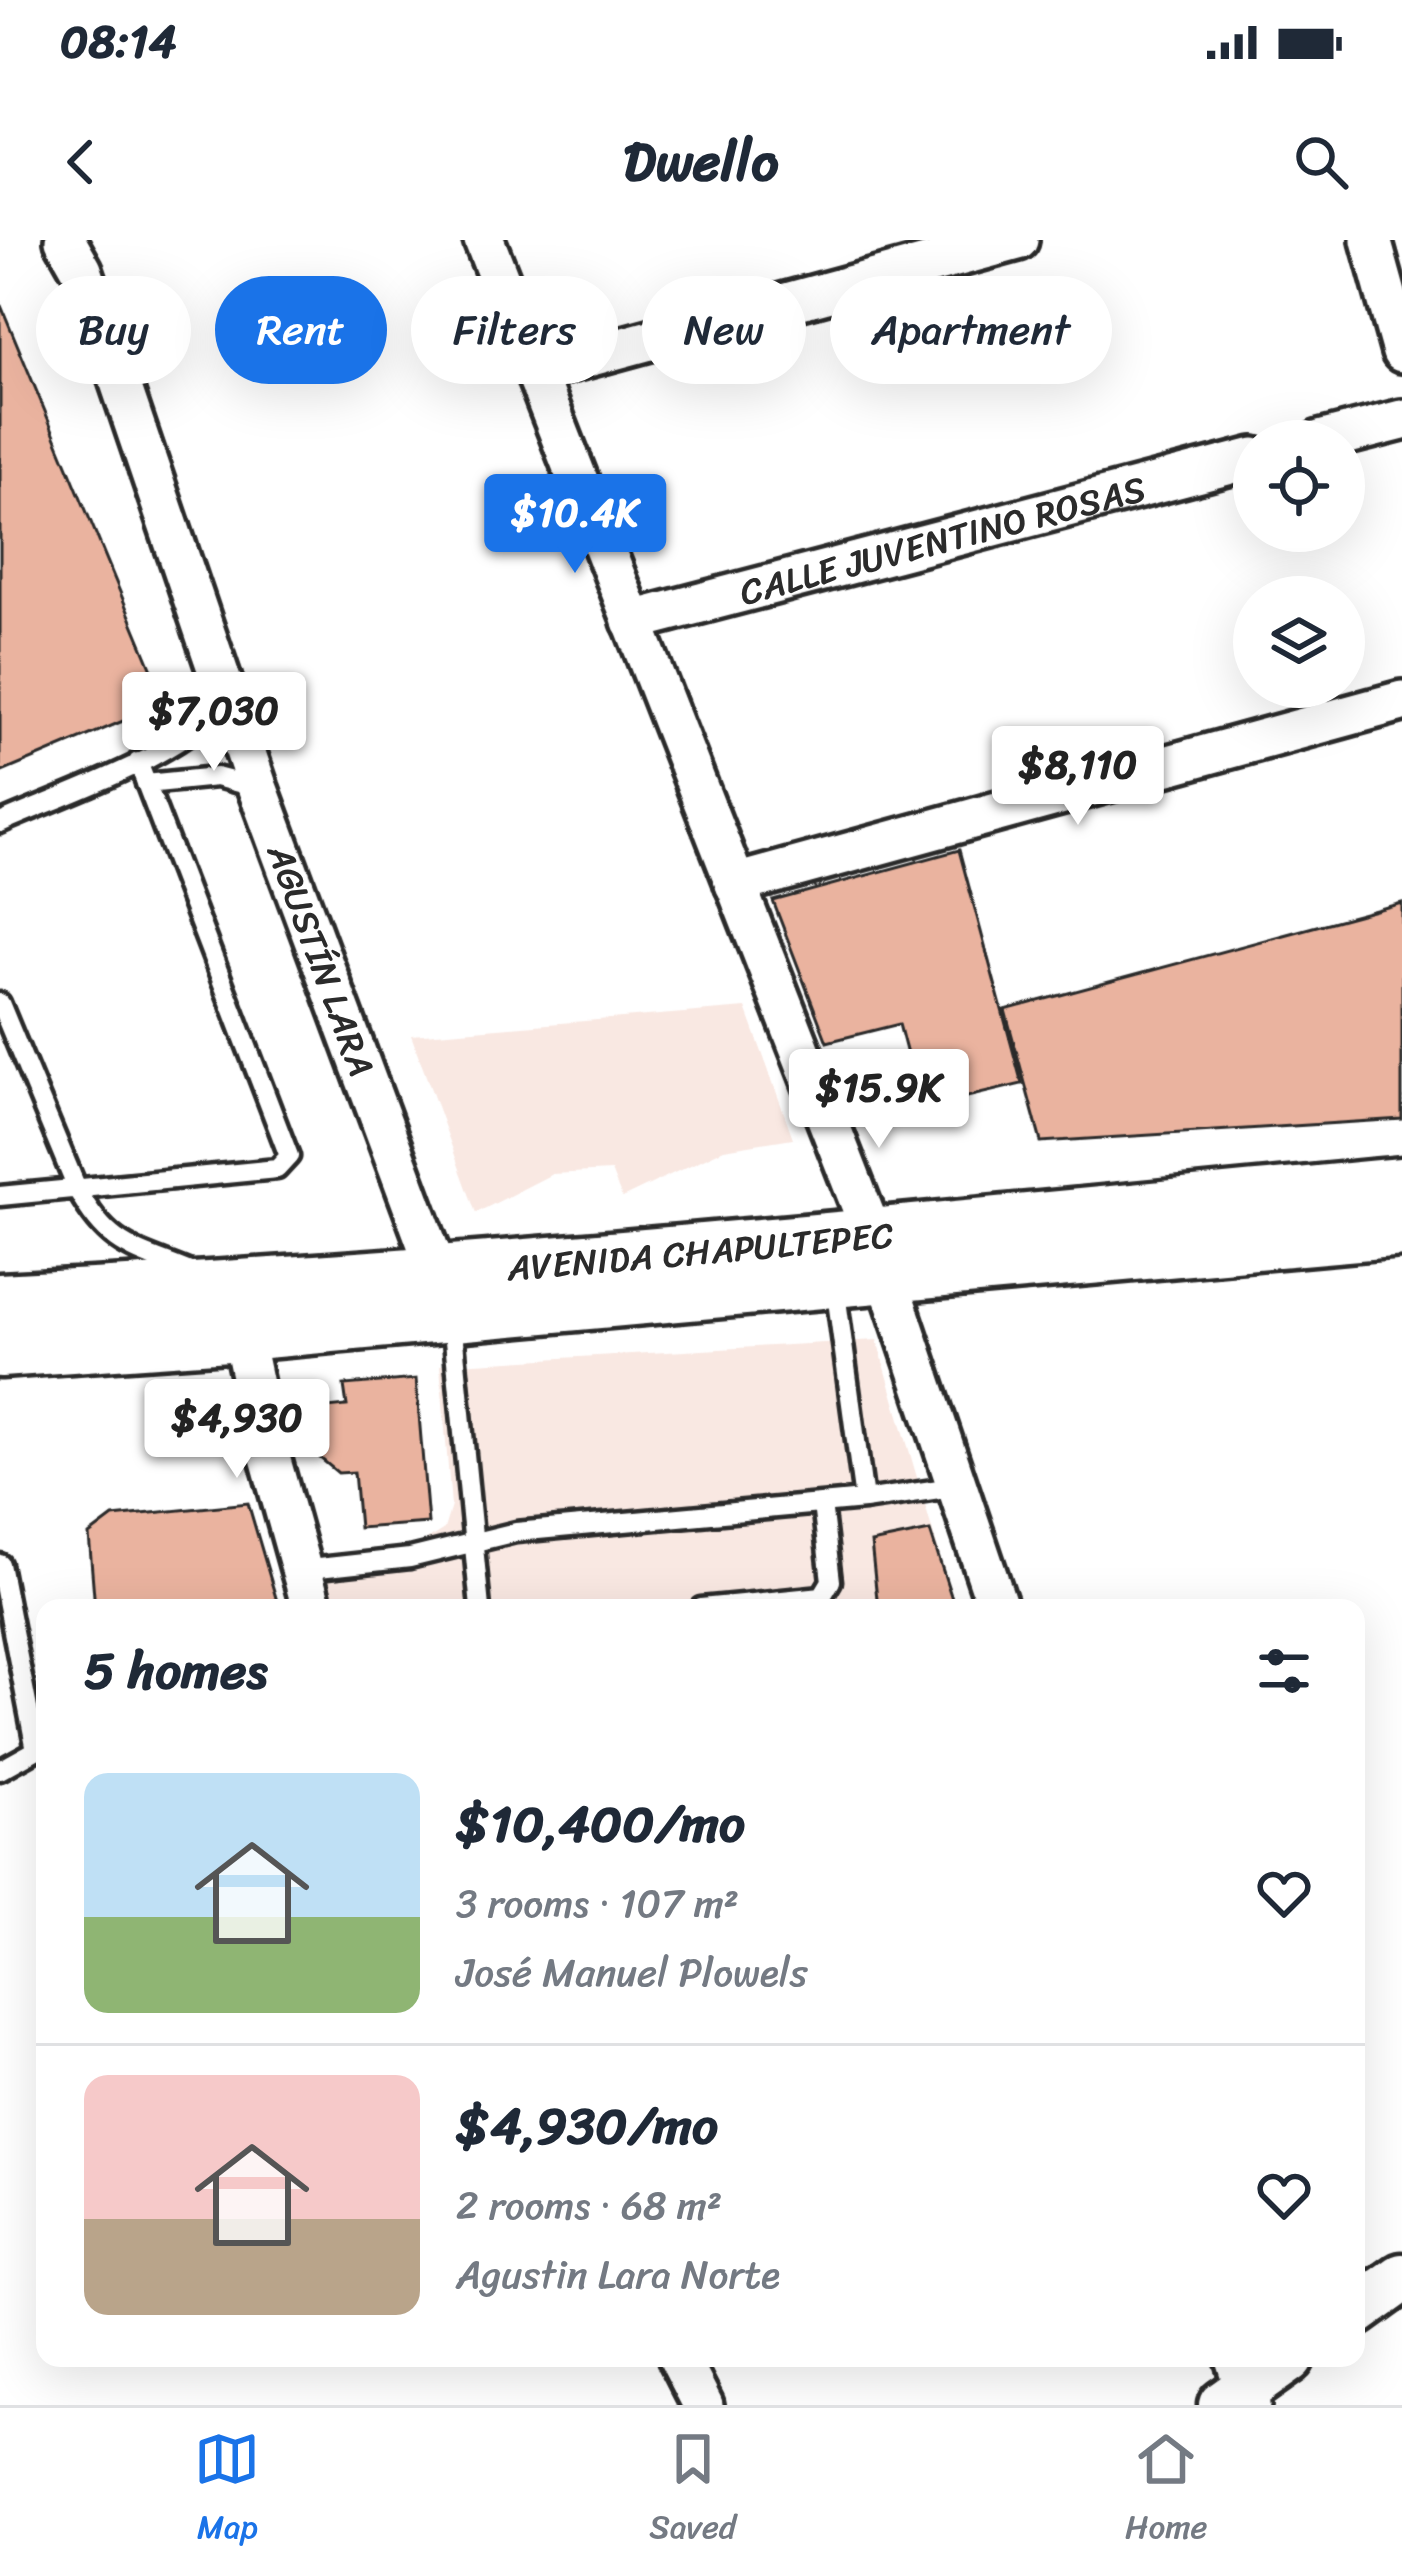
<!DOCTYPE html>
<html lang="en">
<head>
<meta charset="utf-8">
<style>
  :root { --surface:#fff; --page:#f6f6f7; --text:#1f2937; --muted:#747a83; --line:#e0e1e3; --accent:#1a73e8 }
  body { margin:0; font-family:Sriracha,sans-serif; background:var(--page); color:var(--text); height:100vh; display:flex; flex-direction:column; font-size:45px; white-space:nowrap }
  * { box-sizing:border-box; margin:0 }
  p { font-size:39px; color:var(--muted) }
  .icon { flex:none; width:66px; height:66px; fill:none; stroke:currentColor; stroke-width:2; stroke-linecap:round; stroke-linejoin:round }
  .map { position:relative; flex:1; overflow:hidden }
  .drawer { position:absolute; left:36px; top:1359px; width:1329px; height:768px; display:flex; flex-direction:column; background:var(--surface); border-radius:24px; box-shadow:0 12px 48px #0002 }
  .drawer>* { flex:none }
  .top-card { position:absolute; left:36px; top:36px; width:1332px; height:108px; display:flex; gap:24px }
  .fabs { position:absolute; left:1233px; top:180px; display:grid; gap:24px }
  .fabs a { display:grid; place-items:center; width:132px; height:132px; border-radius:50%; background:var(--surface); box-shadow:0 12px 48px #0002; font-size:60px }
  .price { position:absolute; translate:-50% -102px; padding:0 27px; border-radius:12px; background:#fff; color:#222; font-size:39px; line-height:78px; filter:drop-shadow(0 3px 6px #0008) }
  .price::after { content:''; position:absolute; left:50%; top:72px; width:36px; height:27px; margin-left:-18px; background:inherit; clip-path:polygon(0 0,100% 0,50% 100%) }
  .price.current { background:var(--accent); color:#fff }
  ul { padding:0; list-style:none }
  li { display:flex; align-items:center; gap:36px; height:300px; padding:0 48px }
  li+li { border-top:3px solid var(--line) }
  li span { display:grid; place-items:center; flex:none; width:336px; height:240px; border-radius:24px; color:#555 }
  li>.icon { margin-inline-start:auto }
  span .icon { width:144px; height:144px; fill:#fffc; stroke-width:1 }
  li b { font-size:51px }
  h2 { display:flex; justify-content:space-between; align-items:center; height:144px; padding:0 48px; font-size:51px }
  .tag { padding:0 42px; border-radius:54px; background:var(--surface); box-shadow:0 12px 48px #0002; font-size:42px; line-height:108px }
  .tag.current { background:var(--accent); color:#fff }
  .status { display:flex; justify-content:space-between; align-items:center; height:84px; padding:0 60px; background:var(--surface); direction:ltr }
  .status svg { height:33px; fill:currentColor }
  header { display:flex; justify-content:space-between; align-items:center; height:156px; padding:0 48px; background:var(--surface); font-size:54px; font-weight:800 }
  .dock { display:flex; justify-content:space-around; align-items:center; height:168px; border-top:3px solid var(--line); background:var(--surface); font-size:33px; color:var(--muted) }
  .dock a { display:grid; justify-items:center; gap:6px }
  .dock .current { color:var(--accent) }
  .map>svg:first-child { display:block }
  .built { fill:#f9e8e2 }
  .building { fill:#eab39f; stroke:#2b2b2b; stroke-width:3 }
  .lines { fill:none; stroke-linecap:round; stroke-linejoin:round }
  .service-casing { stroke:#2b2b2b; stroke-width:27 }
  .minor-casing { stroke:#2b2b2b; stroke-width:48 }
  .tertiary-casing { stroke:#2b2b2b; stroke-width:57 }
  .secondary-casing { stroke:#2b2b2b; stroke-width:63 }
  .service { stroke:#fff; stroke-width:18 }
  .minor { stroke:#fff; stroke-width:39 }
  .tertiary { stroke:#fff; stroke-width:48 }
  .secondary { stroke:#fff; stroke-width:54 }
  .labels { text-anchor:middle; stroke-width:10; stroke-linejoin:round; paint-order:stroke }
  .street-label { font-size:36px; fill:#2b2b2b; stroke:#fff }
</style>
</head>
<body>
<div class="status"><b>08:14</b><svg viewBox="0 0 49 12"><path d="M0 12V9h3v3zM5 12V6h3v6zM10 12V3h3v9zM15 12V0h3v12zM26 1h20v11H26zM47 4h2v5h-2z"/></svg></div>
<header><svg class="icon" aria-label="back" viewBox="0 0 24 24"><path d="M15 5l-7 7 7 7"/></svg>Dwello<svg class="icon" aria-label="search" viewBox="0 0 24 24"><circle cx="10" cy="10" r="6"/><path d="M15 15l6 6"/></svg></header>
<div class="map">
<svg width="1402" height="2165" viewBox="0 0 1402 2165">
  <rect width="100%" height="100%" fill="#fff"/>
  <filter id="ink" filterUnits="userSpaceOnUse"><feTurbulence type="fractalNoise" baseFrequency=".00833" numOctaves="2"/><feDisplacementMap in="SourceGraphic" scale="24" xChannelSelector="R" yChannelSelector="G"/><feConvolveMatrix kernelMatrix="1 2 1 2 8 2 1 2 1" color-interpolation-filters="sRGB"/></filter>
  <g filter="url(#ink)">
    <path class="built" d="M746 768 793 898 724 909 622 958 611 931 552 934 476 973 411 795Z
      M877 1100 955 1368H332L322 1315 411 1310 444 1289 451 1266 440 1125Z"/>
    <path class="building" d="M0 63 166 463 0 533Z
      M959 610 1022 844 921 868 899 784 827 802 773 661Z
      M1402 663V879L1041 902 1005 770Z
      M416 1139 428 1283 359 1288 354 1232 338 1233 314 1213 308 1170 347 1166 344 1145Z
      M248 1263 279 1368H95L89 1295 113 1277Z
      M930 1291 955 1368H878L871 1303Z"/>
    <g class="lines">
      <g class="service-casing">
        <path id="service" d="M146 544 216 537 254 547
          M0 583C57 557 195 512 224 459
          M0 763 78 951C109 1008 134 1009 190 1032
          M0 956 277 929 289 916 138 522
          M835 1045 864 1260
          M452 1080 480 1368
          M0 1324 36 1510 45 1507
          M300 1330 410 1318 516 1292 864 1260 960 1246
          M701 1368 822 1356 831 1341 822 1264
          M0 1530 36 1510"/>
      </g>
      <g class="minor-casing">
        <g id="minor">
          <path id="s1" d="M65 0 82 30 258 549 446 1055"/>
          <path d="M484 0 873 996 998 1368"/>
          <path d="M1371 0 1402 112"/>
          <path d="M536 131 1018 0"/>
          <path d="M1320 201 1402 180"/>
          <path id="s2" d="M632 381 1254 218"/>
          <path d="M735 644 1402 461"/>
          <path d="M242 1093 263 1192 312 1368"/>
          <path d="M679 2118 703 2165"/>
          <path d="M1235 2118 1250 2165"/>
        </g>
      </g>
      <g class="tertiary-casing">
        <path id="tertiary" d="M1356 2071 1402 2038
          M1223 2165 1289 2118"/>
      </g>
      <g class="secondary-casing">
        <g id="secondary">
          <path id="s3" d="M0 1061C468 1038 935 990 1402 945"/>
          <path d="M0 1110 242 1093 1402 989"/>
        </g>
      </g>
      <use href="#service" class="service"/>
      <use href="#minor" class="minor"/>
      <use href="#tertiary" class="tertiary"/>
      <use href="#secondary" class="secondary"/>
    </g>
  </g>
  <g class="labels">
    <g class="street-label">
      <text dy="13" stroke="none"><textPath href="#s2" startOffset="321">CALLE JUVENTINO ROSAS</textPath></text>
      <text dy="13" stroke="none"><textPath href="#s1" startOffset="765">AGUSTÍN LARA</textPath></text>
      <text dy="13" stroke="none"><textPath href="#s3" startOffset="702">AVENIDA CHAPULTEPEC</textPath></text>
    </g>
  </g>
</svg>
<div class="fabs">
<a><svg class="icon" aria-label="locate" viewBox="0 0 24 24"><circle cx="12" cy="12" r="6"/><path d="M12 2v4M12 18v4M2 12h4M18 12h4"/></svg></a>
<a><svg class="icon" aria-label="layers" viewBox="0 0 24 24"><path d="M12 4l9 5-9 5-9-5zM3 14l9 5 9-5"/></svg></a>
</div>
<b class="price current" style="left:575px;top:336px">$10.4K</b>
<b class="price" style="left:214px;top:534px">$7,030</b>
<b class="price" style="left:1078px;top:588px">$8,110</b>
<b class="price" style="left:879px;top:911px">$15.9K</b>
<b class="price" style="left:237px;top:1241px">$4,930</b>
<div class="top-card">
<a class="tag">Buy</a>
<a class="tag current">Rent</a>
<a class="tag">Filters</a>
<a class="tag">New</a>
<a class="tag">Apartment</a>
</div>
<section class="drawer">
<h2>5 homes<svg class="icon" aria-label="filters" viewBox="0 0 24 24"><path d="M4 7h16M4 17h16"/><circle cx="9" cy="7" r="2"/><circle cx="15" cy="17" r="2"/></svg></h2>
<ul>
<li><span style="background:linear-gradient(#bfe0f5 60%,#8fb573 0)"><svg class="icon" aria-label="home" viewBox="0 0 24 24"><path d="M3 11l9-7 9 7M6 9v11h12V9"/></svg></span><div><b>$10,400/mo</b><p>3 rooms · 107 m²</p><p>José Manuel Plowels</p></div><svg class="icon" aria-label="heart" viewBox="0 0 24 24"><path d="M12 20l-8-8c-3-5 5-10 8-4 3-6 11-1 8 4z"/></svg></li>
<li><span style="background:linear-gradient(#f6c9c9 60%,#b9a48a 0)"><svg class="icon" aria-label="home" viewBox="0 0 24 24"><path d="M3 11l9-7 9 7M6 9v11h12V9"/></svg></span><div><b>$4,930/mo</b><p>2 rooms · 68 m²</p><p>Agustin Lara Norte</p></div><svg class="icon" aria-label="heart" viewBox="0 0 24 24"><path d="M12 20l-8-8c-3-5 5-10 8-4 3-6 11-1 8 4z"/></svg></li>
</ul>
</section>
</div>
<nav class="dock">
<a class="current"><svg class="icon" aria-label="map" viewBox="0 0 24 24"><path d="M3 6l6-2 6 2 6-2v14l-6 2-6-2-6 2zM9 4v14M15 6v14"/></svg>Map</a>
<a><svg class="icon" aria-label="saved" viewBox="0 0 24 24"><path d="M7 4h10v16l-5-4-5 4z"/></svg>Saved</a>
<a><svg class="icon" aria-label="home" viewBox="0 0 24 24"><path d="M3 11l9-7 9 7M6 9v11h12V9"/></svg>Home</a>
</nav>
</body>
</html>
